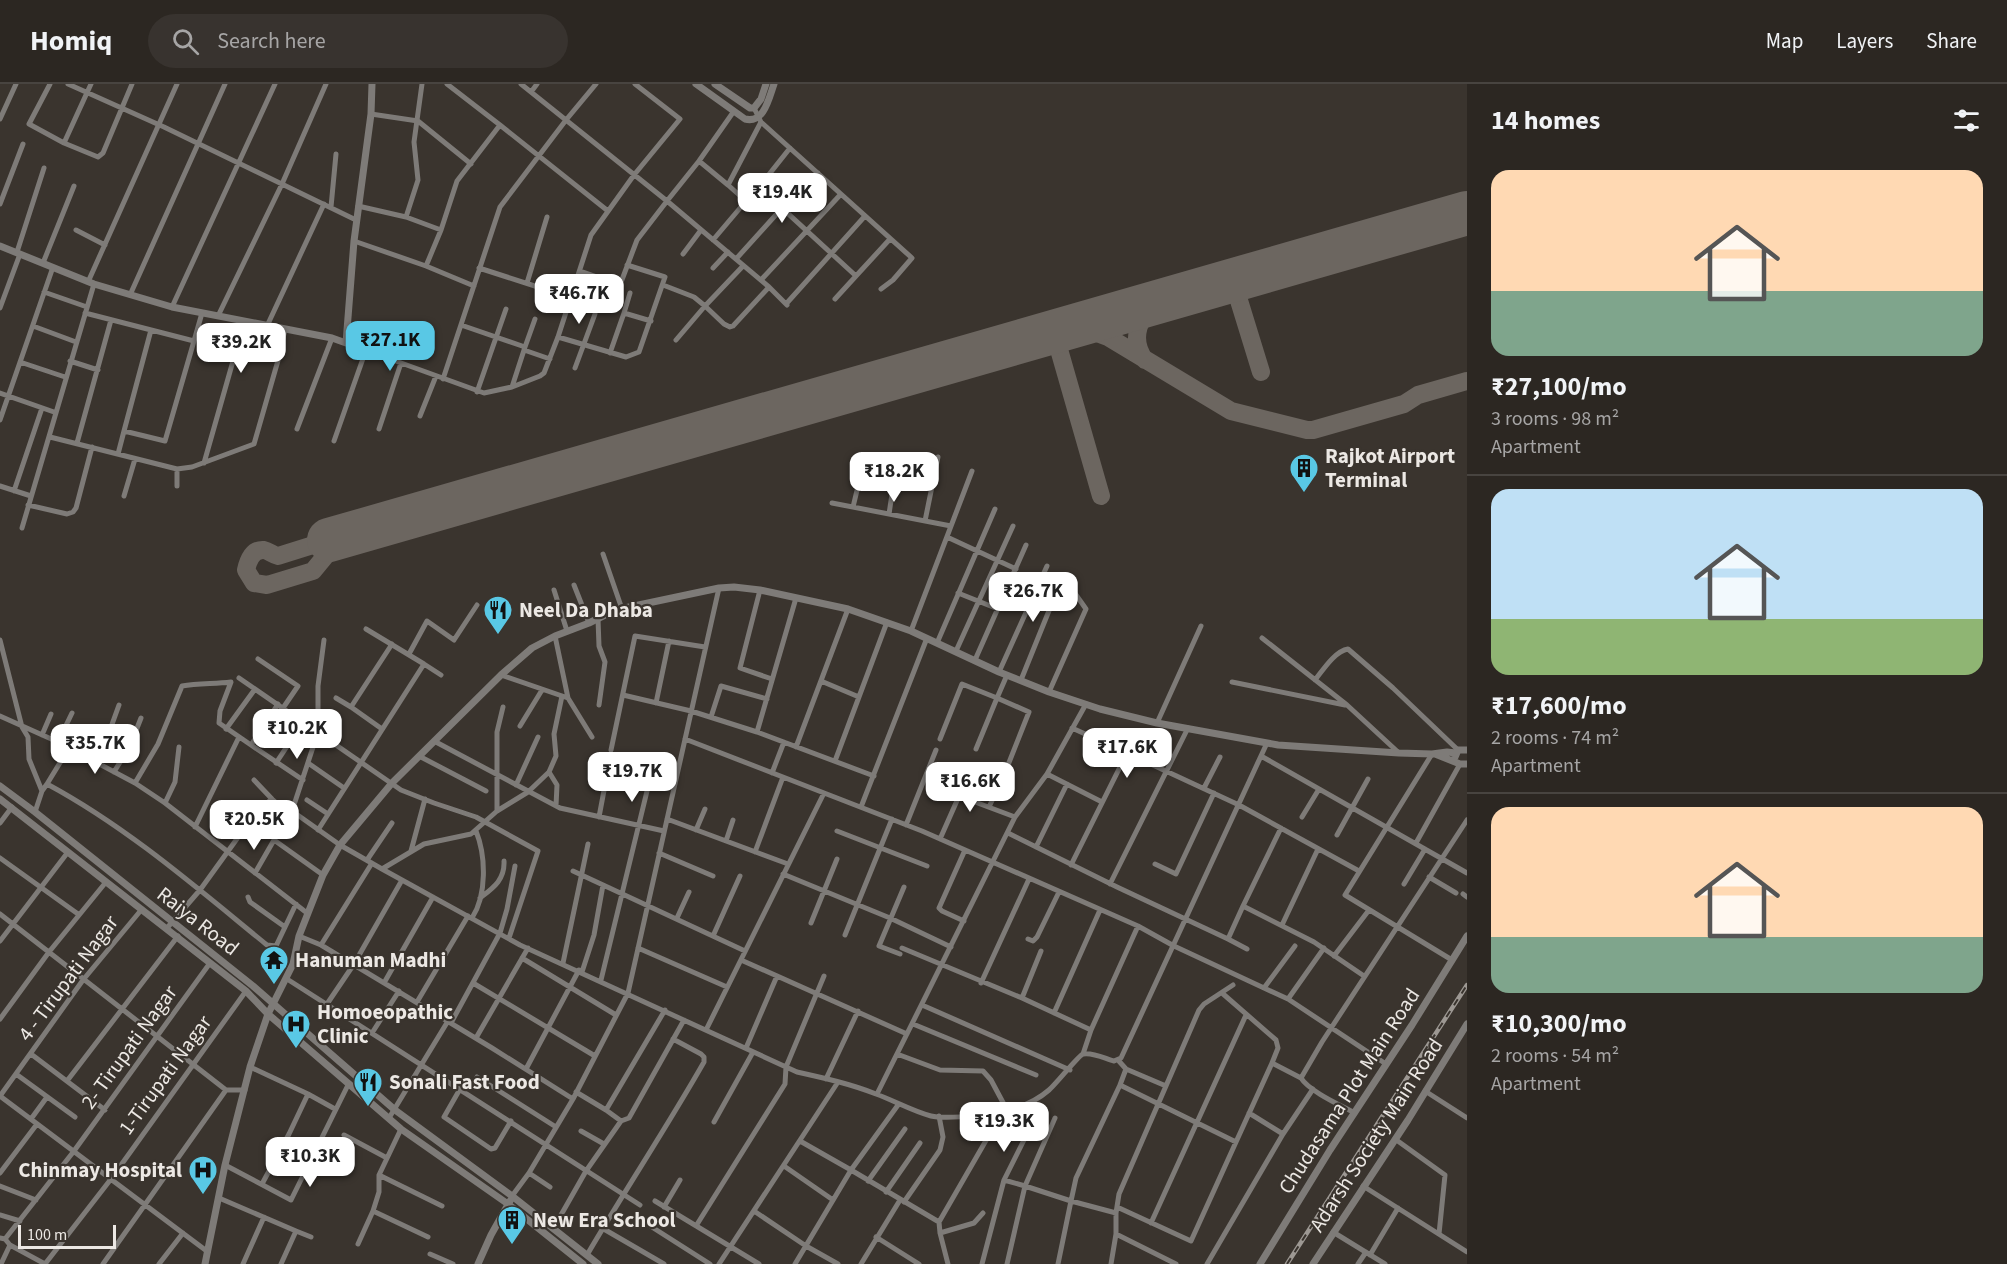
<!DOCTYPE html>
<html lang="en">
<head>
<meta charset="utf-8">
<style>
  :root { --surface:#2c2722; --page:#38332f; --text:#f1f3f6; --muted:#a6a5a5; --line:#484440; --accent:#59c8e5 }
  body { margin:0; font-family:"Source Sans 3",sans-serif; background:var(--page); color:var(--text); height:100vh; display:flex; flex-direction:column; font-size:22px; white-space:nowrap }
  * { box-sizing:border-box; margin:0 }
  p { font-size:20px; color:var(--muted) }
  .icon { flex:none; width:33px; height:33px; fill:none; stroke:currentColor; stroke-width:2; stroke-linecap:round; stroke-linejoin:round }
  .map { position:relative; flex:1; overflow:hidden }
  .panel { display:flex; flex-direction:column; background:var(--surface); width:540px }
  .panel>* { flex:none }
  .scale { position:absolute; left:18px; bottom:15px; width:98px; box-sizing:border-box; padding-left:6px; border:3px solid #ece8e4; border-top:0; font-size:16px; line-height:21px; white-space:nowrap; color:#ece8e4; -webkit-text-stroke:4px #3a342e; paint-order:stroke }
  .price { position:absolute; translate:-50% -51px; padding:0 14px; border-radius:12px; background:#fff; color:#222; font-size:20px; line-height:39px; filter:drop-shadow(0 2px 3px #0008) }
  .price::after { content:''; position:absolute; left:50%; top:36px; width:18px; height:14px; margin-left:-9px; background:inherit; clip-path:polygon(0 0,100% 0,50% 100%) }
  .price.selected { background:var(--accent); color:#111 }
  ul { padding:0; list-style:none }
  li { display:grid; align-content:center; gap:12px; height:318px; padding:0 24px }
  li+li { border-top:2px solid var(--line) }
  li span { display:grid; place-items:center; height:186px; border-radius:18px; color:#555 }
  li>.icon { margin-inline-start:auto }
  span .icon { width:108px; height:108px; fill:#fffc; stroke-width:1 }
  li b { font-size:26px }
  h2 { display:flex; justify-content:space-between; align-items:center; height:72px; padding:0 24px; font-size:26px }
  header { display:flex; align-items:center; gap:36px; box-sizing:border-box; height:84px; padding:0 30px; background:var(--surface); border-bottom:2px solid var(--line) }
  header strong { font-size:28px }
  nav { display:flex; gap:33px; margin-inline-start:auto; font-size:21px }
  .search { width:420px; height:54px; background:var(--page); display:flex; align-items:center; gap:15px; box-sizing:border-box; padding:0 21px; border-radius:33px; color:var(--muted); font-size:22px }
  main { display:flex; flex:1; min-height:0 }
  .map>svg:first-child { display:block }
  .lines { fill:none; stroke-linecap:round; stroke-linejoin:round }
  .taxiway { stroke:#6c6660; stroke-width:18 }
  .runway { stroke:#6c6660; stroke-width:44 }
  .minor { stroke:#7e7b78; stroke-width:5 }
  .tertiary { stroke:#7e7b78; stroke-width:7 }
  .rail-casing { stroke:#9d9893; stroke-width:4.5 }
  .rail { stroke:#3a342e; stroke-width:2; stroke-dasharray:7; stroke-linecap:butt }
  .labels { text-anchor:middle; stroke-width:4.5; stroke-linejoin:round; paint-order:stroke }
  .poi-label { font-size:21px; font-weight:bold; fill:#ece8e4; stroke:#3a342e; text-anchor:start }
  .street-label { font-size:21px; fill:#ece8e4; stroke:#3a342e }
</style>
</head>
<body>
<header>
<strong>Homiq</strong>
<div class="search"><svg class="icon" aria-label="search" viewBox="0 0 24 24"><circle cx="10" cy="10" r="6"/><path d="M15 15l6 6"/></svg>Search here</div>
<nav><a>Map</a><a>Layers</a><a>Share</a></nav>
</header>
<main>
<div class="map">
<svg width="1467" height="1180" viewBox="0 0 1467 1180">
  <rect width="100%" height="100%" fill="#3a342e"/>
  <g class="lines">
    <path class="taxiway" d="M1452 134 1461 132 1467 134
      M1233 197 1261 288
      M1068 244H1084L1108 253 1231 327 1307 346H1313L1404 320 1418 311 1467 297
      M1054 248 1101 412
      M1145 276C1129 255 1139 229 1160 217
      M329 456 278 472C273 471 269 467 264 466 252 465 248 477 246 486L254 499 267 501 313 487 341 453"/>
    <path class="runway" d="M329 456 1467 129"/>
    <path class="minor" d="M50 0 29 40 64 59 98 73 103 69 132 0
      M68 0 164 43 356 136
      M447 0 500 41
      M521 0 667 117 637 156 620 201 580 187
      M531 8 537 0
      M754 24 761 38 728 101 746 117 759 103 856 192 890 155
      M371 30 418 37 471 80
      M0 35 16 0
      M761 38 912 174 893 196 881 205
      M64 59 91 0
      M699 77 728 101
      M759 103 790 64
      M0 120 23 60
      M358 122 406 133 441 146 457 97 500 41 608 127
      M331 123 336 70
      M406 133 418 96 414 58 422 0
      M76 146 105 161
      M441 146 426 182 474 202
      M713 156 746 117
      M354 157 426 182
      M17 168 44 84
      M683 170 701 146
      M736 175 782 124 818 89
      M43 179 74 102
      M479 184 572 214
      M713 184 728 168
      M761 196 841 110
      M88 198 177 0
      M527 199 547 133
      M663 201 694 213 705 222 743 182
      M769 203 787 221
      M44 208 87 223
      M130 211 225 0
      M835 215 856 192
      M786 220 865 132
      M172 223 275 0
      M0 224 20 170
      M85 229 194 257 202 229
      M624 229 630 209
      M218 232 282 100 326 0
      M461 241 525 263 512 303
      M33 242 76 258
      M267 242 324 120
      M558 253 626 273 639 268 665 193 627 181
      M676 256 705 222 724 240 730 243 733 242 769 203 667 117 699 77 734 27
      M346 259 484 309 512 303 540 292 544 289 558 253 591 151 634 91 680 35 635 0
      M525 263 535 235
      M524 266 550 275
      M610 269 624 229 651 237
      M70 277 98 286
      M20 278 65 293
      M575 284 595 230
      M443 295 500 123 566 36 596 0
      M477 308 506 225
      M0 309 54 328
      M420 332 436 292
      M0 336 53 183
      M297 345 332 254
      M379 345 401 279
      M124 347 151 246
      M50 353 177 385 192 383 254 360 279 273
      M334 357 366 266
      M77 359 111 236
      M118 370 124 347 165 357 194 257
      M204 379 237 263 239 260 244 261 279 273 285 245
      M0 402 31 412
      M177 402V385
      M14 407 42 324
      M124 412 135 375
      M832 419 951 442
      M28 421 67 430 73 428 76 424 92 363
      M853 423 860 394
      M889 430 896 384
      M925 437 938 373
      M22 444 94 200
      M947 453 1016 485
      M603 470 622 525
      M574 501 589 539
      M554 506 567 547
      M760 506 740 584 772 595
      M1035 507 1054 514
      M958 509 998 525
      M598 535 599 562 605 578 599 621
      M911 547 972 387
      M555 552 568 614
      M1262 554 1347 621 1399 669
      M0 556 22 643 28 653 29 675 42 707 35 728
      M324 556 318 602V648L292 727 340 761 382 785 520 861 797 988C824 994 851 1000 876 1010 895 1017 912 1027 931 1032 943 1035 978 1032 990 1030 1011 1027 1033 1020 1049 1006 1056 1000 1079 971 1083 970 1093 968 1106 975 1114 977L1121 974 1267 659
      M937 559 995 425
      M956 567 1013 442
      M409 570 427 537 454 556 477 521
      M258 575 298 602 283 624
      M975 576 1026 461
      M424 580 441 591
      M999 588 1047 482
      M501 591 568 614 592 653
      M1007 591 997 614 1029 628 1008 681
      M239 594 401 706 434 719 476 733 538 767 509 854
      M1021 596 1061 497
      M1315 596C1323 586 1335 567 1348 565L1393 604 1458 666
      M821 597 859 613
      M1232 598 1345 621
      M1049 608 1086 525 1074 508 1059 504
      M623 611 691 627 757 648 796 514
      M336 614 351 623
      M656 619 669 557
      M503 623 497 648V727L528 708 549 688 556 672 554 650 562 612
      M0 632 58 658 135 699 165 719 307 829
      M711 633 721 602 767 615
      M1157 639 1201 542
      M520 642 542 606
      M226 645 255 605
      M382 645 351 623 392 560
      M757 648 874 692
      M42 651 51 630
      M685 655 922 747 1138 842 1174 862 1264 904 1295 862
      M940 655 962 600 997 614 976 665
      M434 657 560 724 664 747
      M58 658 72 629
      M251 661 303 696
      M796 663 848 525
      M611 666 635 552 705 563
      M1127 669 1239 721 1359 787
      M1432 670 1345 811 1452 876
      M419 672 486 707
      M1261 672 1467 789
      M835 677 887 538
      M98 679 119 621
      M276 679 303 638
      M308 679 344 704
      M114 688 130 662 141 634
      M549 688 557 701 556 722
      M772 689 784 658
      M1047 690 1102 718
      M254 696 272 715
      M135 699 158 660 182 602C198 599 214 600 231 598L220 627 219 639 251 661 278 620
      M47 700 69 664
      M516 701 538 653
      M1204 704 1220 673
      M42 707 47 700C127 743 197 804 267 861L276 862 296 820
      M959 712 1015 733
      M307 716 328 730
      M165 719 175 698 179 663
      M861 723 927 554
      M989 723 1005 689
      M291 729 274 756 323 791
      M599 733 609 680
      M1302 733 1319 705
      M667 735 788 780
      M0 739 12 723
      M906 741 936 666
      M195 743 239 653
      M1281 744 1243 822 1314 858 1364 892
      M318 746 424 580 366 545
      M696 746 705 725
      M837 747 927 782
      M1008 749 1117 803 1228 855 1243 822
      M1337 751 1368 695
      M940 755 971 685
      M726 757 733 736
      M1416 759 1460 680
      M1036 763 1067 700
      M411 767 425 715
      M755 768 783 693
      M659 769 713 792
      M0 774 78 830
      M367 776 392 739
      M1155 780 1176 790 1214 709
      M1071 781 1127 669 1072 644
      M382 785 424 760 471 750 497 727
      M573 787 745 867
      M255 789 274 756
      M783 790 890 834 951 863
      M1429 793 1456 809
      M1110 800 1188 644
      M1404 800 1425 765
      M1463 810 1467 813
      M248 813 250 818 285 843
      M480 814C493 804 505 796 504 777
      M0 830 226 1006H245
      M472 834C487 811 486 772 476 747
      M677 834 689 808
      M964 837 942 827 939 824 965 766
      M811 839 837 775
      M1282 841 1318 765
      M167 844 200 806 257 727 272 715 290 731
      M845 851 892 735
      M299 852 321 861 372 779
      M713 852 740 792
      M1028 855 1033 857 1037 853 1059 808
      M1228 855 1247 865
      M0 857 68 768
      M321 861 492 964 573 1015
      M638 864 727 903
      M902 864 1022 914 1091 946 1083 970
      M900 870 879 862 904 803
      M1334 872 1369 826
      M522 874 616 931
      M741 876 907 950
      M563 879 588 760
      M582 888 594 851 603 801
      M287 895 640 1121
      M601 896 648 703
      M384 899 433 813
      M473 899 595 972
      M981 899 1029 795
      M1264 904 1288 915 1386 980
      M1222 909 1276 956 1278 964 1272 979
      M1022 914 1041 867
      M1288 915 1324 864
      M417 918 468 832
      M327 920 354 880 402 796
      M922 921 1070 986
      M1054 929 1100 826
      M0 935 49 868 106 798
      M451 939 500 849 507 825 515 782
      M913 940 1036 991
      M706 946 824 709
      M1091 946 1138 842
      M372 949 399 907
      M476 954 528 864
      M746 964 777 892
      M31 970 105 1026
      M897 970 940 986 983 987 991 996 1007 1026
      M1118 976 1126 985 1120 1001 1236 1058 1272 979 1301 994
      M250 983 308 1010
      M526 985 579 886
      M1126 985 1166 1002
      M16 990 75 1033
      M477 993 556 1043
      M826 995 858 927
      M67 997 178 852
      M460 1005 444 1033 491 1065 495 1064 511 1037
      M1425 1007 1467 1034
      M576 1008 606 1026 665 926
      M877 1010 1015 733 1047 690 1086 620
      M0 1012 208 1168
      M0 1012 83 896 142 825
      M898 1021 851 1086 939 1138
      M606 1026 621 1037 629 1034 684 936
      M1249 1029 1283 1050
      M1355 1029C1340 1021 1309 1007 1301 994L1322 958 1467 736
      M389 1034 448 937
      M31 1035 47 1013
      M714 1038 753 968
      M401 1045 379 1091V1108L373 1127 428 1153
      M581 1047 604 1060
      M344 1051 387 1074
      M1395 1055 1445 1091 1439 1150
      M225 1081 291 1116 349 999
      M784 1082 833 1116
      M0 1089 37 1040
      M529 1089 550 1103
      M379 1091 442 1122
      M1004 1096 1025 1102 1055 1034
      M868 1097 905 1045
      M262 1100 289 1050 308 1010 335 1025
      M0 1102 36 1116
      M1363 1102 1467 1168
      M886 1108 920 1059
      M512 1112 529 1089 573 1015 628 909 719 504
      M219 1114 296 1147 281 1180
      M655 1117 759 1180
      M904 1118 940 1066 943 1053 939 1032
      M664 1123 680 1096
      M1117 1123 1191 1157 1236 1058
      M754 1127 806 1162 838 1180
      M1116 1129 1119 1110 1199 926 1204 920 1233 901
      M0 1131 20 1137
      M644 1138 710 1180
      M1151 1139 1246 931
      M696 1142 785 1000 786 983 824 892
      M602 1144 664 1180
      M553 1145 586 1087 621 1037
      M296 1147 311 1153
      M1333 1148 1385 1180
      M940 1149 974 1139 983 1129
      M876 1153 919 1180
      M0 1154 5 1155 10 1161 45 1180 111 1095 246 907
      M5 1155 74 1067 210 879
      M358 1160 373 1127
      M430 1170 453 1180
      M587 1171C625 1106 667 1043 704 978V973L701 970 673 955
      M1370 1171 1398 1124
      M1 1180 10 1161
      M103 1180 226 1006
      M159 1180 183 1149
      M243 1180 264 1133
      M719 1180 838 998
      M795 1180 851 1086 800 1057
      M861 1180 900 1116
      M948 1180 940 1149 939 1138 988 1053 990 1030
      M982 1180 1004 1096 1026 1052
      M1007 1180 1025 1102 1071 1117 1076 1094 1120 1001
      M1058 1180 1071 1117 1116 1129V1150
      M1111 1180 1116 1150 1176 1180
      M1207 1180 1283 1050 1313 1005
      M1358 1180 1366 1168"/>
    <path class="tertiary" d="M696 0 745 35C764 40 769 14 774 0
      M715 0 750 24H754L761 15 766 0
      M0 162 94 200 172 223 332 254 346 259 354 157 371 30 372 0
      M1435 670 1460 680H1467
      M1455 673 1458 666H1467
      M0 702 35 728 253 902 395 1026 512 1112 598 1180
      M0 715 246 907 268 930 401 1045 508 1120 583 1180
      M205 1180 225 1081 250 983 268 930 293 880 299 852 323 791 340 761 392 699 501 591 532 564 555 552 589 539 615 526 719 504 734 503 760 506 848 525 911 547 999 588 1049 608 1100 625 1157 639 1278 661 1399 669 1432 670 1447 668 1456 669
      M478 1180 491 1151 510 1117
      M1260 1180 1330 1066 1412 941 1467 852
      M1313 1180 1408 1036 1467 940"/>
    <g class="rail-casing">
      <path id="rail" d="M1287 1180 1467 901"/>
    </g>
    <use href="#rail" class="rail"/>
  </g>
  <defs>
    <g id="building-pin" transform="scale(1.5)"><path d="M0 17L-7.5 6A9.5 9.5 0 1 1 7.5 6Z" fill="#59c8e5" stroke="#3a342e"/><path d="M-4-6H4V6H1V3H-1V6H-4ZM-2.5-4.3h1.7v1.8h-1.7ZM.8-4.3h1.7v1.8H.8ZM-2.5-1h1.7V.8h-1.7ZM.8-1h1.7V.8H.8Z" fill="#111"/></g>
    <g id="restaurant-pin" transform="scale(1.5)"><path d="M0 17L-7.5 6A9.5 9.5 0 1 1 7.5 6Z" fill="#59c8e5" stroke="#3a342e"/><path d="M-5-6h1v4h1v-4h1v4h1v-4h1v5L-1.5 .5V6h-2V.5L-5-1ZM5-6V6H3V1.5H1.5Q1.5-4 5-6Z" fill="#111"/></g>
    <g id="temple-pin" transform="scale(1.5)"><path d="M0 17L-7.5 6A9.5 9.5 0 1 1 7.5 6Z" fill="#59c8e5" stroke="#3a342e"/><path d="M0-6L5-2H3V0L6.5 2.5H4V6H1.5V3h-3V6H-4V2.5H-6.5L-3 0V-2H-5Z" fill="#111"/></g>
    <g id="hospital-pin" transform="scale(1.5)"><path d="M0 17L-7.5 6A9.5 9.5 0 1 1 7.5 6Z" fill="#59c8e5" stroke="#3a342e"/><path d="M-5-5h3v3.5h4V-5h3V5h-3V1.5h-4V5h-3Z" fill="#111"/></g>
  </defs>
  <g fill-rule="evenodd">
    <use href="#building-pin" x="1304" y="384"/>
    <use href="#restaurant-pin" x="498" y="526"/>
    <use href="#temple-pin" x="274" y="876"/>
    <use href="#hospital-pin" x="296" y="940"/>
    <use href="#restaurant-pin" x="368" y="998"/>
    <use href="#hospital-pin" x="203" y="1086"/>
    <use href="#building-pin" x="512" y="1136"/>
  </g>
  <g class="labels">
    <g class="poi-label">
      <text x="1325" y="379">Rajkot Airport<tspan x="1325" dy="24">Terminal</tspan></text>
      <text x="519" y="533">Neel Da Dhaba</text>
      <text x="295" y="883">Hanuman Madhi</text>
      <text x="317" y="935">Homoeopathic<tspan x="317" dy="24">Clinic</tspan></text>
      <text x="389" y="1005">Sonali Fast Food</text>
      <text x="182" y="1093" text-anchor="end">Chinmay Hospital</text>
      <text x="533" y="1143">New Era School</text>
    </g>
    <g class="street-label">
      <text transform="translate(198 837) rotate(38)" y="7">Raiya Road</text>
      <text transform="translate(68 894) rotate(-53)" y="7">4 - Tirupati Nagar</text>
      <text transform="translate(129 963) rotate(-54)" y="7">2- Tirupati Nagar</text>
      <text transform="translate(165 991) rotate(-54)" y="7">1-Tirupati Nagar</text>
      <text transform="translate(1349 1007) rotate(-57)" y="7">Chudasama Plot Main Road</text>
      <text transform="translate(1376 1051) rotate(-57)" y="7">Adarsh Society Main Road</text>
    </g>
  </g>
</svg>
<div class="scale">100 m</div>
<b class="price" style="left:782px;top:140px">₹19.4K</b>
<b class="price" style="left:579px;top:241px">₹46.7K</b>
<b class="price selected" style="left:390px;top:288px">₹27.1K</b>
<b class="price" style="left:241px;top:290px">₹39.2K</b>
<b class="price" style="left:894px;top:419px">₹18.2K</b>
<b class="price" style="left:1033px;top:539px">₹26.7K</b>
<b class="price" style="left:297px;top:676px">₹10.2K</b>
<b class="price" style="left:95px;top:691px">₹35.7K</b>
<b class="price" style="left:1127px;top:695px">₹17.6K</b>
<b class="price" style="left:632px;top:719px">₹19.7K</b>
<b class="price" style="left:970px;top:729px">₹16.6K</b>
<b class="price" style="left:254px;top:767px">₹20.5K</b>
<b class="price" style="left:1004px;top:1069px">₹19.3K</b>
<b class="price" style="left:310px;top:1104px">₹10.3K</b>
</div>
<section class="panel">
<h2>14 homes<svg class="icon" aria-label="filters" viewBox="0 0 24 24"><path d="M4 7h16M4 17h16"/><circle cx="9" cy="7" r="2"/><circle cx="15" cy="17" r="2"/></svg></h2>
<ul>
<li><span style="background:linear-gradient(#ffd9b3 65%,#7fa58c 0)"><svg class="icon" aria-label="home" viewBox="0 0 24 24"><path d="M3 11l9-7 9 7M6 9v11h12V9"/></svg></span><div><b>₹27,100/mo</b><p>3 rooms · 98 m²</p><p>Apartment</p></div></li>
<li><span style="background:linear-gradient(#bfe0f5 70%,#8fb573 0)"><svg class="icon" aria-label="home" viewBox="0 0 24 24"><path d="M3 11l9-7 9 7M6 9v11h12V9"/></svg></span><div><b>₹17,600/mo</b><p>2 rooms · 74 m²</p><p>Apartment</p></div></li>
<li><span style="background:linear-gradient(#ffd9b3 70%,#7fa58c 0)"><svg class="icon" aria-label="home" viewBox="0 0 24 24"><path d="M3 11l9-7 9 7M6 9v11h12V9"/></svg></span><div><b>₹10,300/mo</b><p>2 rooms · 54 m²</p><p>Apartment</p></div></li>
</ul>
</section>
</main>
</body>
</html>
